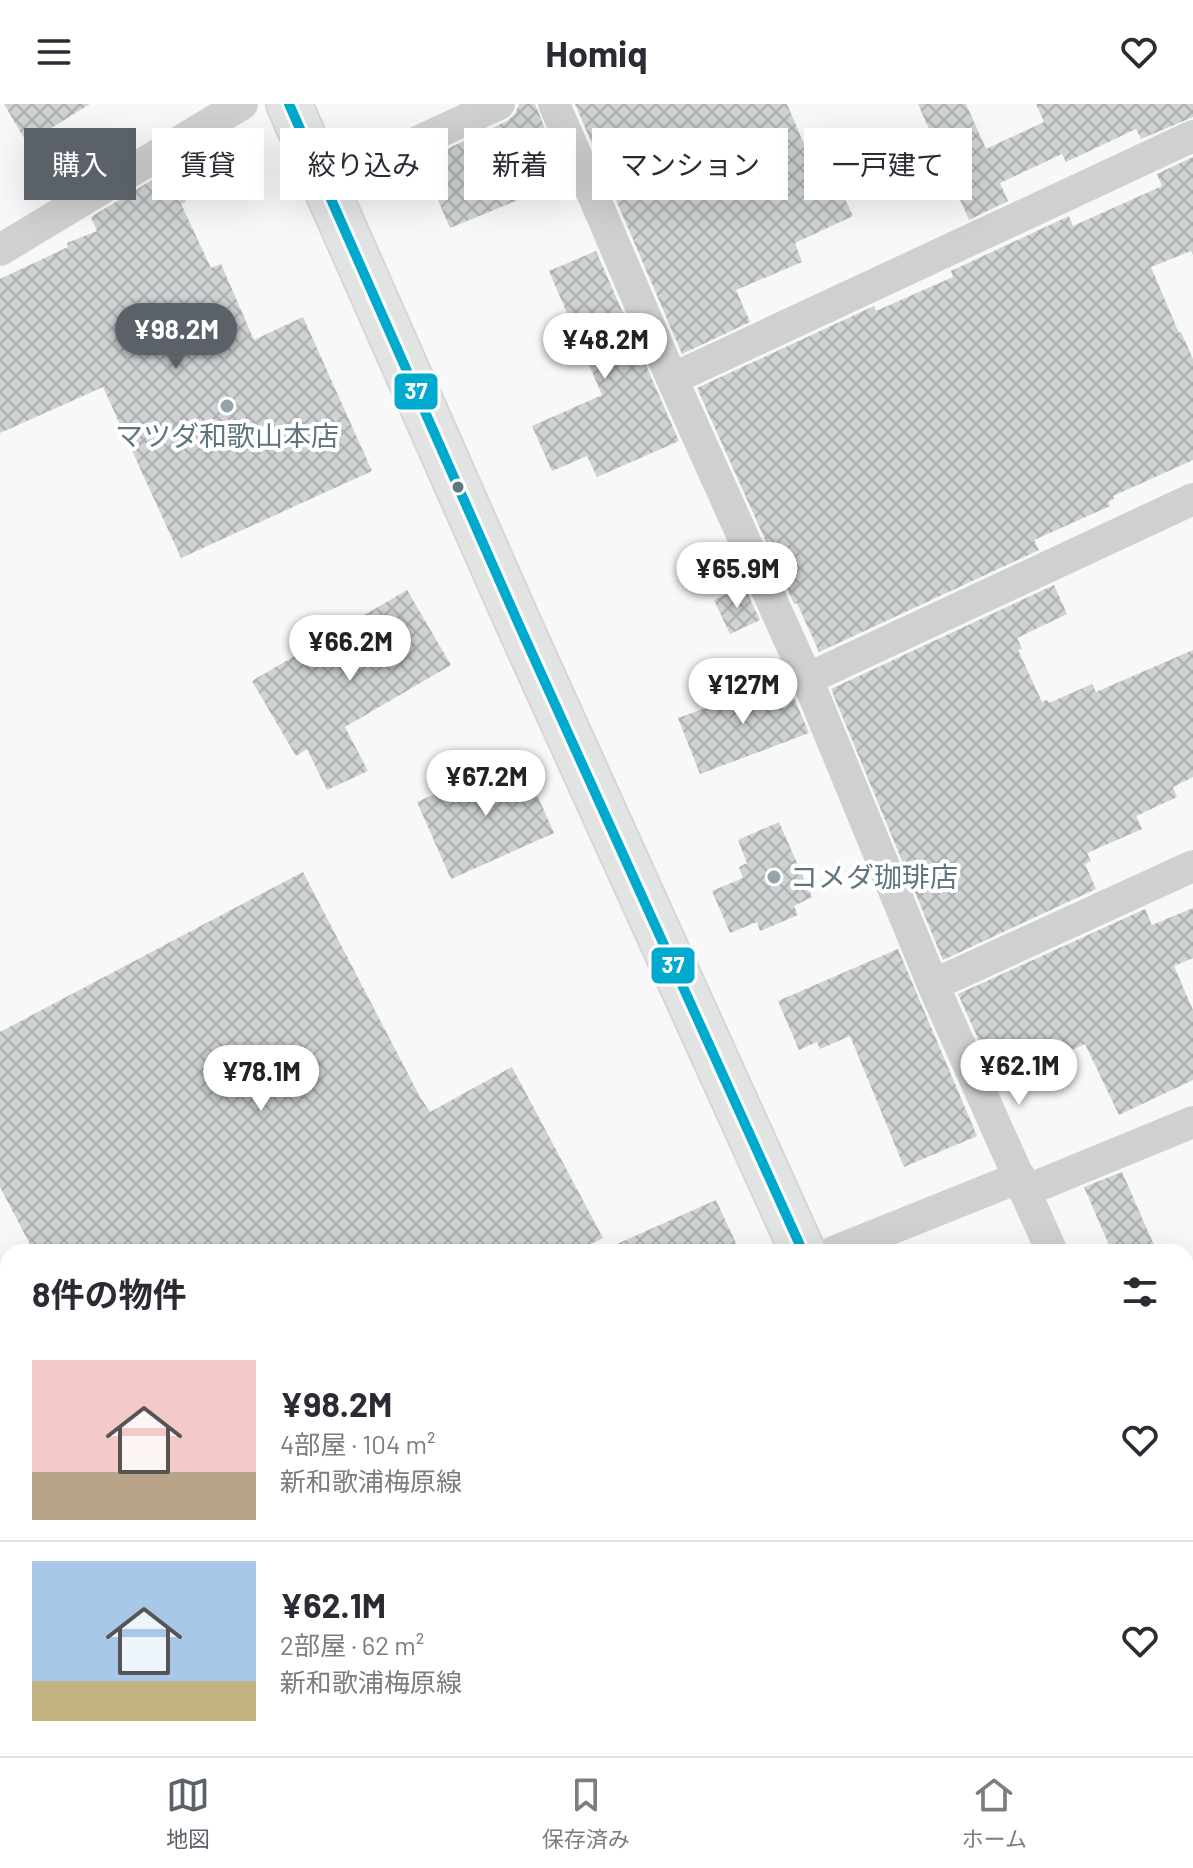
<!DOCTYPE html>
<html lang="ja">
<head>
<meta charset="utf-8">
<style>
  :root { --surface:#fff; --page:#f7f7f7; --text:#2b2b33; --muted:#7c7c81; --line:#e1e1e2; --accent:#5a6168 }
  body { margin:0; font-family:Barlow,"Noto Sans JP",sans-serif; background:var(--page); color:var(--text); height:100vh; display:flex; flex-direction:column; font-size:30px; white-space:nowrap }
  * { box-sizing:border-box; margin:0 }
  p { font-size:26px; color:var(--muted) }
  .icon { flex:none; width:44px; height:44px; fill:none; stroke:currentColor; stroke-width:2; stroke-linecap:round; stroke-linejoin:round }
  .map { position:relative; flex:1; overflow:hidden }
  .sheet { position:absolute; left:0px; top:1140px; width:1194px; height:512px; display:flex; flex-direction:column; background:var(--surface); border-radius:24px 24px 0 0; box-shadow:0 8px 32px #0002 }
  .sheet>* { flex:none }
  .top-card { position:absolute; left:24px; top:24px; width:1146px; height:72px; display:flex; gap:16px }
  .price { position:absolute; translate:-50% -68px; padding:0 18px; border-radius:28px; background:#fff; color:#222; font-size:26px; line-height:52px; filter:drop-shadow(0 2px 4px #0008) }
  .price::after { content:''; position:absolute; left:50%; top:48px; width:24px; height:18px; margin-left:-12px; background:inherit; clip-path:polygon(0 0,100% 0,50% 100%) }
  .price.active { background:var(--accent); color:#fff }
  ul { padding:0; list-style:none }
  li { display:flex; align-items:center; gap:24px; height:200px; padding:0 32px }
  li+li { border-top:2px solid var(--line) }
  li span { display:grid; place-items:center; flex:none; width:224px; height:160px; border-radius:0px; color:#555 }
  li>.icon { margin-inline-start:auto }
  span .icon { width:96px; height:96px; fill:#fffc; stroke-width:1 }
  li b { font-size:34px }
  h2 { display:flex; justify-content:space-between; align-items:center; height:96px; padding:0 32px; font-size:34px }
  .pill { padding:0 28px; border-radius:0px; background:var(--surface); box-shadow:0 8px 32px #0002; font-size:28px; line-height:72px }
  .pill.active { background:var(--accent); color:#fff }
  header { display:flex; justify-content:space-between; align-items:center; height:104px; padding:0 32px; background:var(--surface); font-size:36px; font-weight:700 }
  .dock { display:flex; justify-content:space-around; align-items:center; height:112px; border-top:2px solid var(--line); background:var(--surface); font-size:22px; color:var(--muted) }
  .dock a { display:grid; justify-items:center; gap:4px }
  .dock .active { color:var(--accent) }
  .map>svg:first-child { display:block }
  .building { fill:url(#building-cross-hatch) }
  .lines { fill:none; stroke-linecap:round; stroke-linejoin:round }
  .primary-casing { stroke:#d5d6d7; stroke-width:48 }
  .service { stroke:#ced0d1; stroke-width:16 }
  .minor { stroke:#ced0d1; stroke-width:32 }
  .primary { stroke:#e2e3e3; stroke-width:44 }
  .bus-1-casing { stroke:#fff; stroke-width:16 }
  .bus-1 { stroke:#00a9ce; stroke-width:10 }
  .poi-dot { fill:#94a4a9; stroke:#fff; stroke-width:3 }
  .bus-dot { fill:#5e777e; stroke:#fff; stroke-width:3 }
  .labels { text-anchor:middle; stroke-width:8; stroke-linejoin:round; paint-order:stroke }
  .poi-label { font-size:28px; fill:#5e777e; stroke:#fff }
  .line-badge { stroke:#fff; stroke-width:3 }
  .badge-label { font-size:22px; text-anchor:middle; font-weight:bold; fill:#fff }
</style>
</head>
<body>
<header><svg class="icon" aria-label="menu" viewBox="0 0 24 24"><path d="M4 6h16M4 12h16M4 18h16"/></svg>Homiq<svg class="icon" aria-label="heart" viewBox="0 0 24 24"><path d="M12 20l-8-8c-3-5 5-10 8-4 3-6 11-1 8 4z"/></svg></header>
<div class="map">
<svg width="1193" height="1652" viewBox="0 0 1193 1652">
  <defs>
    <pattern id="building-cross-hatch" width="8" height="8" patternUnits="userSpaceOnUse" patternTransform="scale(2)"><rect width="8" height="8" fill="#cfd2d2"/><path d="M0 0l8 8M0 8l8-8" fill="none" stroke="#abafb0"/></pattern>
  </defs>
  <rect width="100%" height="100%" fill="#f8f8f8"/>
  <path class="building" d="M4 0H90L27 39Z
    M519 0H535L566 76 450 124 421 57 507 17 515 10Z
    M575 0H787L803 38 816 32 853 112 795 139 802 158 736 186 750 218 682 250Z
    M918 0H966L986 45 1044 18 1036 0H1193V13L1141 35 1136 25 1066 58 1062 50 1000 79 1008 97 969 116Z
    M1193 53V151L1191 147 1151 163 1179 229 1181 228 1193 255V356L1113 392 1114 395 1108 398 1110 402 1034 436 1039 446 819 548 797 499 794 500 697 284 874 202 876 207 953 173 951 167 1069 112 1073 122 1162 82 1157 70Z
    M172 64 186 98 181 100 211 164 221 160 254 236 303 213 372 367 181 454 103 283 0 329V175L68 143 67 139 97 127 91 113Z
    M596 147 679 337 597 373 587 352 552 367 532 322 602 291 549 167Z
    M1054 481 1067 510 1017 534 1022 545 1018 546 1042 598 1047 596 1049 599 1092 580 1096 588 1193 546V673L1173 683 1177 693 1136 712 1142 725 1087 749 1091 757 1085 760 1096 785 943 856 831 585Z
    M744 482 760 516 730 530 714 496Z
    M407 486 451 561 345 623 368 667 327 686 307 645 296 652 252 577Z
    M786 575 809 629 700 670 678 614Z
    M520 652 554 729 451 775 417 698Z
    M779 718 812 793 794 802 798 811 760 827 757 818 730 829 712 787 743 774 739 763 747 759 738 736Z
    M303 768 420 993 430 1008 512 963 603 1134 575 1148H34L0 1083V928Z
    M1193 804V854L1174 862 1193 906V976L1119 1011 1085 940 998 979 958 890 1145 805 1152 821Z
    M898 845 977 1032 904 1063 850 932 820 945 817 938 799 946 778 897Z
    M1122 1068 1157 1148H1112L1084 1083Z
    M716 1096 740 1148H599Z"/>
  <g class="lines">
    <g class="primary-casing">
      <path id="primary" d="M289 0 520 523 803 1148
        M1020 1644 1023 1652"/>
    </g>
    <path class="service" d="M539 1647 541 1652"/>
    <path class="minor" d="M554 0 672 275 807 575 933 881 1052 1148
      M325 81 499 0
      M0 146 242 0
      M672 275 1193 32
      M807 575 1193 395
      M933 881 1193 762
      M1025 1087 1193 1018
      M833 1148 1020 1073
      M1186 1349 1193 1347
      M1186 1472 1193 1488
      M0 1637 8 1634
      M190 1652 210 1644"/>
    <use href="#primary" class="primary"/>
    <g class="bus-1-casing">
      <path id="bus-1" d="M289 0 520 523 803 1148"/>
    </g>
    <use href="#bus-1" class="bus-1"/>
  </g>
  <g class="poi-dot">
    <circle cx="227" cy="302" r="8"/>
    <circle cx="774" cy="773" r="8"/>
  </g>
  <circle class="bus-dot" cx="458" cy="383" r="7"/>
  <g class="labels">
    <g class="poi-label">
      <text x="227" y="342">マツダ和歌山本店</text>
      <text x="790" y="783" text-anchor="start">コメダ珈琲店</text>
    </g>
  </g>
  <g class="line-badge">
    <rect x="393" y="268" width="46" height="39" rx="8" fill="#00a9ce"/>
    <rect x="650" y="842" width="46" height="39" rx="8" fill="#00a9ce"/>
  </g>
  <g class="badge-label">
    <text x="416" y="295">37</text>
    <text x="673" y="869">37</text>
  </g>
</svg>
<b class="price active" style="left:176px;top:267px">¥98.2M</b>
<b class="price" style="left:605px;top:277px">¥48.2M</b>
<b class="price" style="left:737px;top:506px">¥65.9M</b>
<b class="price" style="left:350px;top:579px">¥66.2M</b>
<b class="price" style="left:743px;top:622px">¥127M</b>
<b class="price" style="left:486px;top:714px">¥67.2M</b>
<b class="price" style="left:1019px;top:1003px">¥62.1M</b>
<b class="price" style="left:261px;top:1009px">¥78.1M</b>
<div class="top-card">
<a class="pill active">購入</a>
<a class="pill">賃貸</a>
<a class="pill">絞り込み</a>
<a class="pill">新着</a>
<a class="pill">マンション</a>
<a class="pill">一戸建て</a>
</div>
<section class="sheet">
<h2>8件の物件<svg class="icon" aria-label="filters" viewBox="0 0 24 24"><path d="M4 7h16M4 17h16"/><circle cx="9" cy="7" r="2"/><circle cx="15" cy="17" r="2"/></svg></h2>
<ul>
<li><span style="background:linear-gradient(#f6c9c9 70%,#b9a48a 0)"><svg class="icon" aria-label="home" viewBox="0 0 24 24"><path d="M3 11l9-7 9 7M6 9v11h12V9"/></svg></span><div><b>¥98.2M</b><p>4部屋 · 104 m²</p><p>新和歌浦梅原線</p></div><svg class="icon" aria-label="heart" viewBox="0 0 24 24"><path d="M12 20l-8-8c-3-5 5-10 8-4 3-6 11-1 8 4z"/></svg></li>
<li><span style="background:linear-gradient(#a9c7e8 75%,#c2b280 0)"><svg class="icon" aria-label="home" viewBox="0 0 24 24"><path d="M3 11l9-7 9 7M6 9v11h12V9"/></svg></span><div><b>¥62.1M</b><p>2部屋 · 62 m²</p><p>新和歌浦梅原線</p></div><svg class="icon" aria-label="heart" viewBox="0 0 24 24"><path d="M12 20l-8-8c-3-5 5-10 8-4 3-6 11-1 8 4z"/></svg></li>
</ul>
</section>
</div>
<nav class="dock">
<a class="active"><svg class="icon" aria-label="map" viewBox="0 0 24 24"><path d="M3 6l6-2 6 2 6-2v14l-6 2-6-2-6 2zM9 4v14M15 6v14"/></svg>地図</a>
<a><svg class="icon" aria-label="saved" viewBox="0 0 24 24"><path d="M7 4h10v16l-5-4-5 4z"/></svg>保存済み</a>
<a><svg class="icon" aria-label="home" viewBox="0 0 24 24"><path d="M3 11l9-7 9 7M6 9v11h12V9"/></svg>ホーム</a>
</nav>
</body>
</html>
